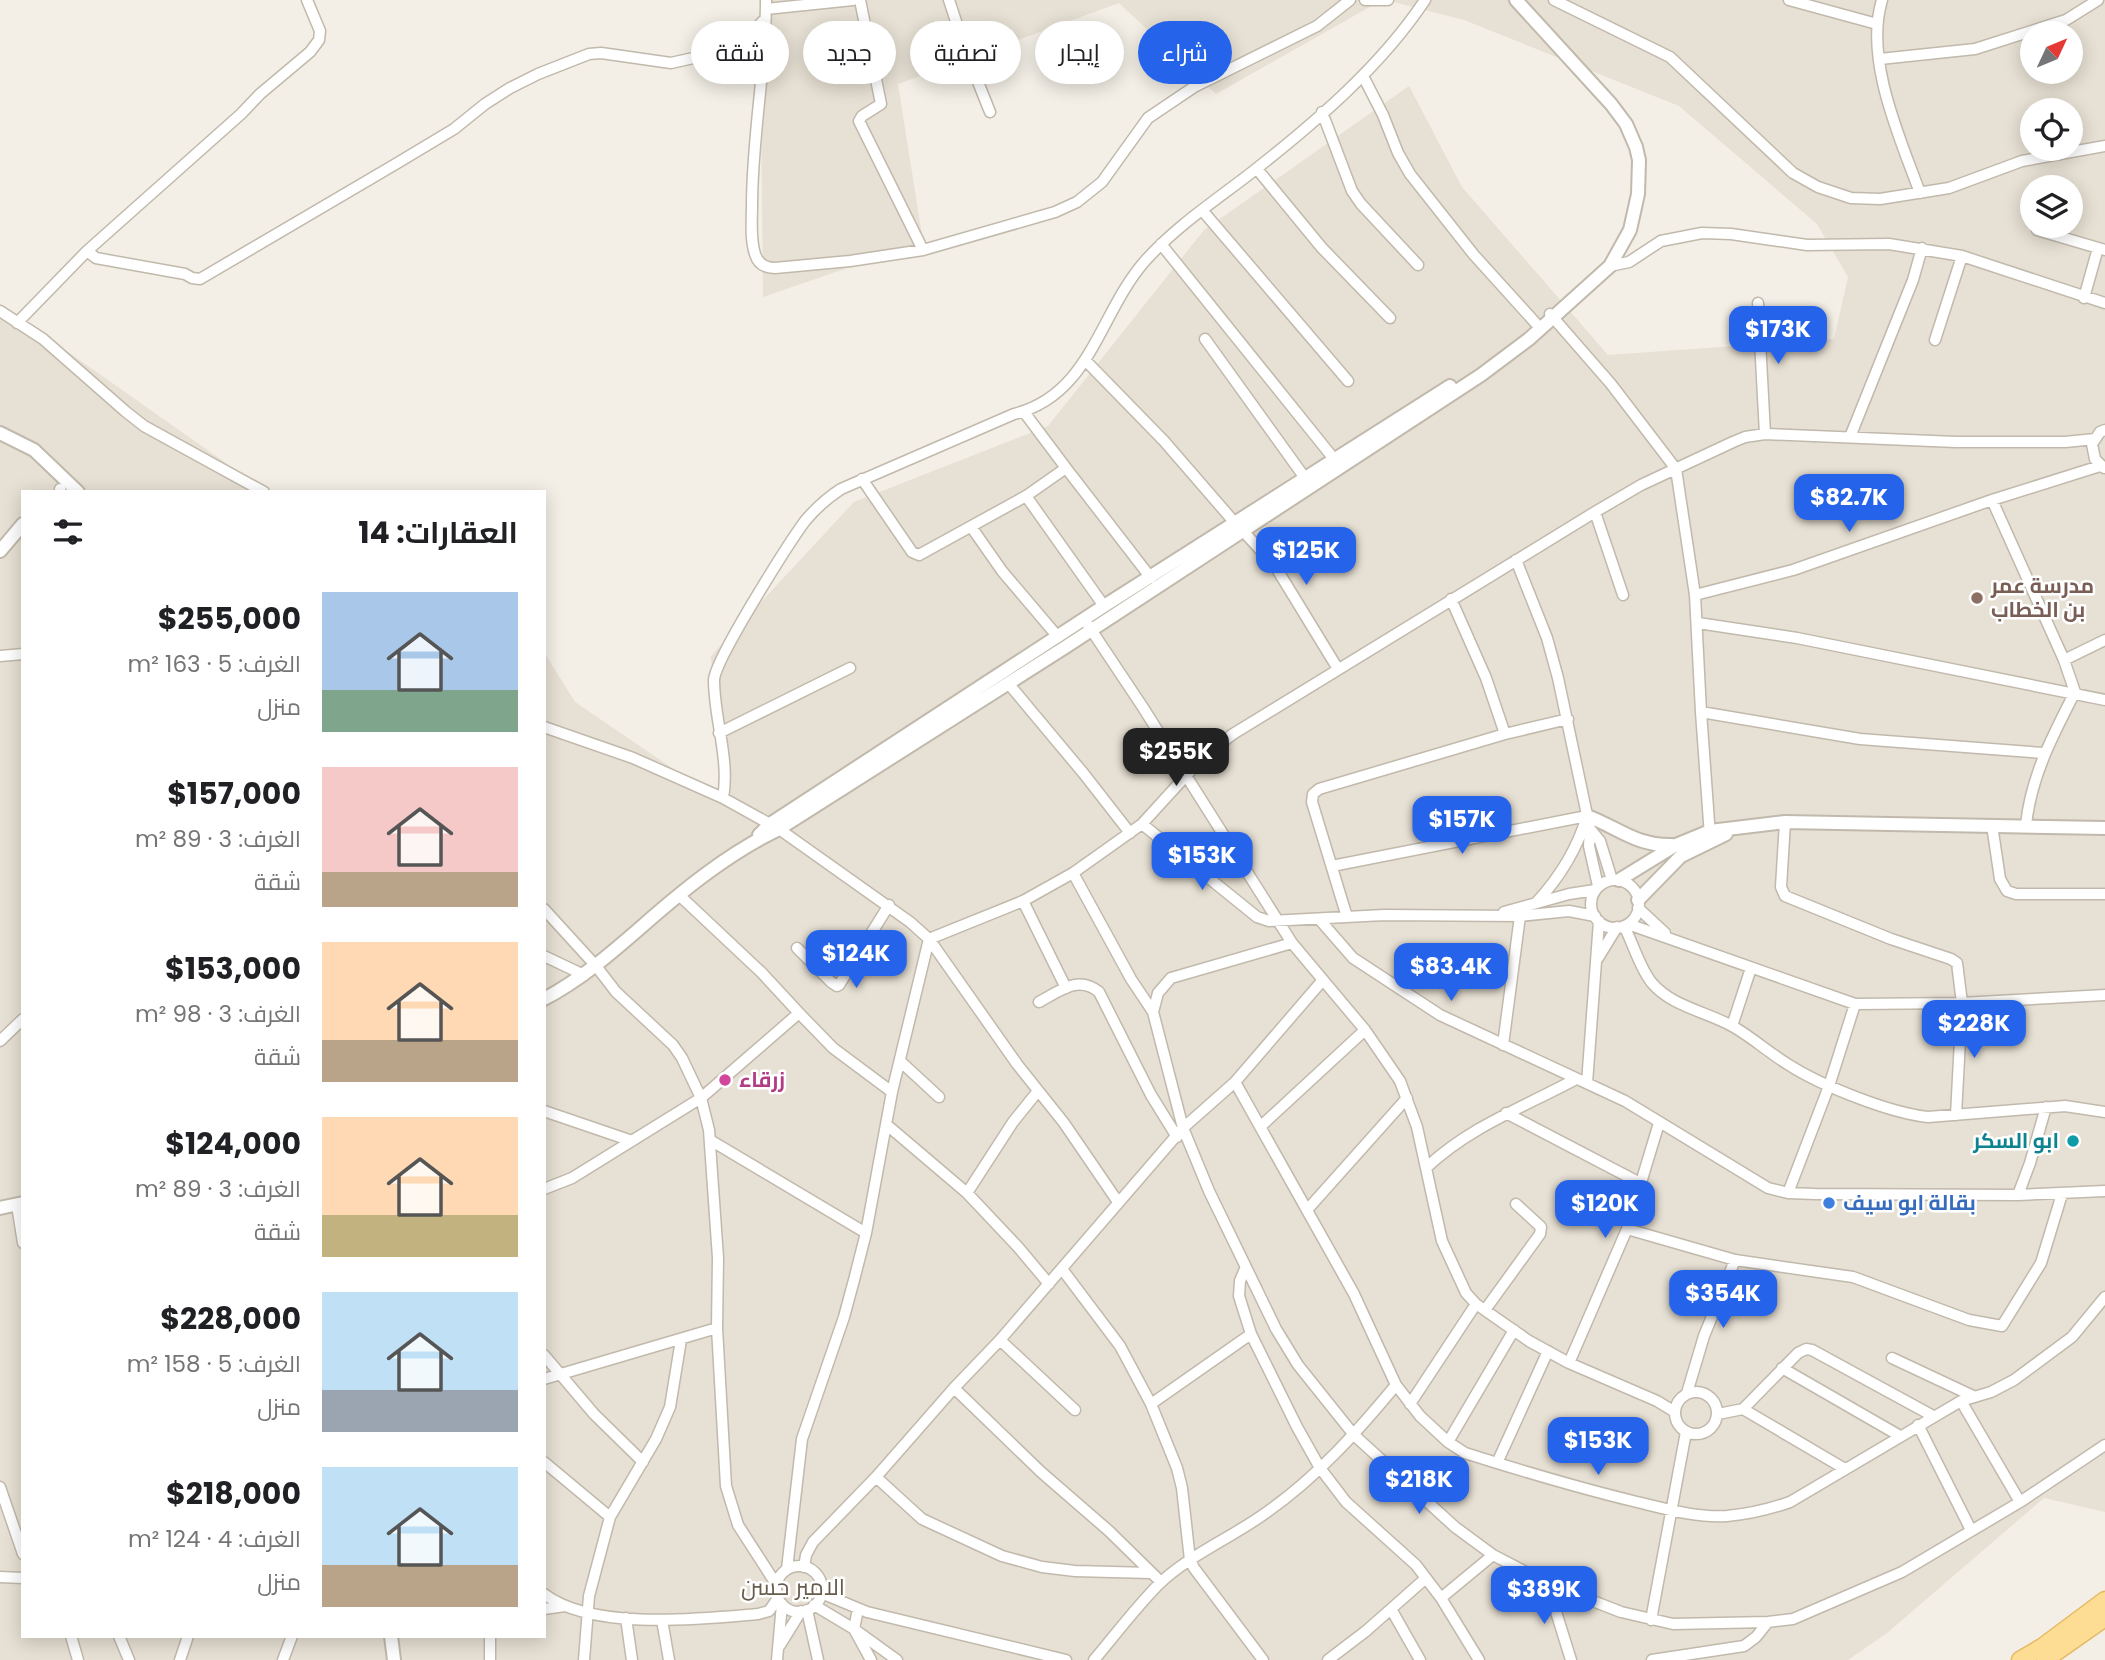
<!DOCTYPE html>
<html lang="ar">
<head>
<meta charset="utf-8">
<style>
  :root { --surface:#fff; --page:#f6f6f6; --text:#202124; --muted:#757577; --accent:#2563eb }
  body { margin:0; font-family:Poppins,Cairo,sans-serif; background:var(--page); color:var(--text); direction:rtl; height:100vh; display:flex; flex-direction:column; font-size:26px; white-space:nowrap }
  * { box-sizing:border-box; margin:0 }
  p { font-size:23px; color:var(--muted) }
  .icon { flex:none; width:38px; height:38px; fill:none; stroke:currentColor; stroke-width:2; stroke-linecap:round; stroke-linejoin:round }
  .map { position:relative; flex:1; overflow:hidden; direction:ltr }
  .side { position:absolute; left:21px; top:490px; width:525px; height:1148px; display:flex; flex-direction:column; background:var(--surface); border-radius:0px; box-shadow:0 4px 18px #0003; direction:rtl }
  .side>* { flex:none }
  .banner { position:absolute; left:567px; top:21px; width:665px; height:63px; direction:rtl; display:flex; gap:14px }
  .needle { width:46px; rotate:46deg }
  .buttons { position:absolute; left:2020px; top:21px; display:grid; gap:14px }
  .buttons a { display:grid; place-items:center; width:63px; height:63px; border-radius:50%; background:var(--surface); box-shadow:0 4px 18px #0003; font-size:35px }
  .price { position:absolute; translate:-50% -60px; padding:0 16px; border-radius:14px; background:var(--accent); color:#fff; font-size:23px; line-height:46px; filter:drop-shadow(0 2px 4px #0008) }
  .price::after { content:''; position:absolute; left:50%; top:42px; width:21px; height:16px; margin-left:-10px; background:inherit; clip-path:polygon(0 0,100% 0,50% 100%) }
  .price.on { background:#222; color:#fff }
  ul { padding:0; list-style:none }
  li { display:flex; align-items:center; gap:21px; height:175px; padding:0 28px }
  li span { display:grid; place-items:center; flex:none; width:196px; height:140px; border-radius:0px; color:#555 }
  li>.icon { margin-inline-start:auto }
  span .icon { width:84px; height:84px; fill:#fffc; stroke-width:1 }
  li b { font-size:30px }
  h2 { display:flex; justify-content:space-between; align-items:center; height:84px; padding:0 28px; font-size:30px }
  .pill { padding:0 24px; border-radius:32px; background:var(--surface); box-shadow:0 4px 18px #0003; font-size:24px; line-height:63px }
  .pill.on { background:var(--accent); color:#fff }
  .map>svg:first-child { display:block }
  .residential { fill:#e7e0d4; fill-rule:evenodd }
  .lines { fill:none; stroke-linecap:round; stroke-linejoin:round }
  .minor-casing { stroke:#c1b9ab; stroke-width:13 }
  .tertiary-casing { stroke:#c1b9ab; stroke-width:16 }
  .primary-casing { stroke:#e3b964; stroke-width:19 }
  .minor { stroke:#fff; stroke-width:10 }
  .tertiary { stroke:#fff; stroke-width:12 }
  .primary { stroke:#fddd94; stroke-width:16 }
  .education-dot { fill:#8d6e63; stroke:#fff; stroke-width:2.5 }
  .hotel-dot { fill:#d1479c; stroke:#fff; stroke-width:2.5 }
  .culture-dot { fill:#0f9aa8; stroke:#fff; stroke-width:2.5 }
  .shop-dot { fill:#3f7fe0; stroke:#fff; stroke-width:2.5 }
  .labels { text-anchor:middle; stroke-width:5; stroke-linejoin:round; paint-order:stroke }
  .education-label { font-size:21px; font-weight:bold; fill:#785e54; stroke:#fff; text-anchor:start }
  .hotel-label { font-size:21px; font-weight:bold; fill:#b23c85; stroke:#fff; text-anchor:start }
  .culture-label { font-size:21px; font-weight:bold; fill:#0d838f; stroke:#fff; text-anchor:end }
  .shop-label { font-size:21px; font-weight:bold; fill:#366cbe; stroke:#fff; text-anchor:start }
  .neighbourhood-label { font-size:23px; fill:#685c4c; stroke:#fff }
</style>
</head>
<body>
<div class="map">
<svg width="2105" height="1660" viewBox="0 0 2105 1660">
  <rect width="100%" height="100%" fill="#f3efe6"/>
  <path class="residential" d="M760 0H1382L1216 94 1119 3 898 84 923 242 763 297Z
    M1386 0H2105V1512L2044 1498 1887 1633 1848 1660H0V304L267 492H23V1636H544V652L575 702 722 802 711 656 854 502 1048 426 1204 230 1409 86 1462 187 1608 355 1834 339 1848 277 1817 224 1679 106 1464 20ZM2032 33H2070V72H2032ZM2032 110H2070V149H2032ZM2032 187H2070V226H2032Z"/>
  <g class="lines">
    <g class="minor-casing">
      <path id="minor" d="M307 0 320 31 319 40 310 52 260 94 241 114 87 251 96 258 185 274 192 278 200 279 394 165 454 129 485 104 510 88 538 74 589 54 601 53 671 63 729 50 745 40 765 19
        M766 0C766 69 752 136 752 205 752 221 750 239 755 254 758 264 765 268 775 268L850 261 923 250 1055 212 1077 202 1102 182 1148 118 1194 87 1317 26 1350 0
        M860 0 881 104 862 116 859 121 923 250
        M949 0 966 52 990 112
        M1365 0H1388
        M1554 0 1670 57 1793 173 1818 187 1851 198 1880 199 1949 188 2022 161 2105 146
        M1789 0 1877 24
        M1882 0C1864 59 1900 138 1920 193
        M766 9 853 0
        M1880 59 1975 49 2066 20 2098 0
        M1363 76 1383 115 1398 153 1410 174 1474 255 1541 329
        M1322 112 1352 191 1361 204 1418 265
        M1257 169 1322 248 1390 318
        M1202 210 1348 381
        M2037 230 2105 250
        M1161 244 1334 459
        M1610 266 1629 262 1661 241 1702 233 1731 234 1807 245 1889 244 1962 256 2105 303
        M2084 298 2098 248
        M1758 303 1765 434
        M0 311 43 339 125 411 144 426 264 492
        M1550 314 1611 384 1676 469 1695 595 1793 570 1992 500 2100 466
        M17 323 87 251
        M1205 339 1305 478
        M1935 340 1962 256
        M1085 360 1164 441 1235 523
        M1024 412 1066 468
        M1850 437 1913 280 1922 248
        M2104 468 2095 459 2092 444 2100 432 2105 430
        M862 479 912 552 919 555 1026 496 1066 468 1151 578
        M60 489 61 492
        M1026 496 1104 606
        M1992 500 2064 660 2075 692C2053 735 2031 776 2026 825
        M1595 512 1623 595
        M972 528 1002 571 1058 637
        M1243 531 1275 566 1338 669
        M1516 560 1547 638 1558 678 1590 829 1589 846 1598 886
        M1695 595 1701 712 1710 836
        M1451 599 1486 678 1505 734
        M1084 619 1142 706 1292 943 1365 1030 1400 1081 1417 1127 1442 1241 1466 1293 1476 1304 1529 1341 1569 1363 1657 1401 1675 1412
        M1698 623 1797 638 2105 700
        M0 656 23 654
        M2064 660 2105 640
        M1008 683 1084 774 1130 833
        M1701 712 1860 739 2043 753
        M544 727 633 758 723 798 779 829 910 922 929 939 1017 1064 1064 1123 1118 1202
        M719 733 850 668
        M723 798C730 759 714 719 714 680 715 659 789 543 805 521 816 508 827 498 841 489L1014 414C1091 395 1099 313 1145 261 1177 225 1218 199 1256 169 1317 121 1382 65 1425 0
        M1785 822 1781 887 1785 896 1891 939 1951 959 1957 963 1962 1003 1956 1115
        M1142 824 1257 917 1269 921 1384 915 1520 916 1569 911 1595 916
        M1992 825 2000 879 2007 891 2016 894H2105
        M1590 829 1600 841 1612 880
        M1332 866 1587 816C1577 850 1560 877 1536 903
        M1073 873 1131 979 1153 1012
        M1591 904a24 24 0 1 1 48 0a24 24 0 1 1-48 0Z
        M679 895 761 972 799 1013
        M1023 901 1066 988
        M1638 908 1665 933
        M544 909 596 966 616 992 673 1045 682 1058 701 1098 709 1130 718 1258 717 1328 726 1486 738 1525 776 1584
        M1504 912 1569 894 1595 890
        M1347 917 1312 802 1313 794 1319 789 1505 734 1568 719
        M1319 919 1353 958 1440 1015 1625 1101 1768 1188 1788 1193 1815 1194 2018 1195 2105 1191
        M1628 924 1855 1004 1962 1003 2105 995
        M1624 926C1633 943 1640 969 1652 983 1671 1006 1707 1012 1732 1026 1752 1037 1769 1053 1789 1065 1822 1086 1890 1113 1928 1117L2065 1106 2105 1112
        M929 939 1023 901 1073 873 1142 824 1204 756 1233 734 1595 512 1641 485 1733 442 1745 437 1765 434 1956 442H2065L2095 439
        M1292 943 1171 978 1158 993 1153 1012 1183 1128 1209 1191 1276 1329 1298 1365 1354 1435 1455 1527 1493 1555 1547 1583 1621 1612 1673 1624 1768 1622 1793 1619 1902 1572 2020 1502 2105 1445
        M797 948 831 982 837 986 839 985 889 905
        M544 956 584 975
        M1598 958 1617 927
        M1039 1002C1060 991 1078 975 1099 992L1151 1095 1177 1137
        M1732 1026 1751 968
        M0 1041 23 1019
        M1503 1045 1520 916
        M900 1061 939 1097
        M1235 1082 1354 1294 1396 1385 1420 1416 1448 1442 1465 1453C1522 1471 1579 1488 1637 1502 1666 1509 1697 1518 1727 1516 1749 1514 1770 1509 1790 1502L1961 1401 1991 1392 2014 1380 2072 1337 2105 1297
        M1587 1083 1599 921
        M544 1111 632 1141
        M1506 1113 1642 1184
        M887 1125 967 1193 1018 1247 1049 1284
        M1260 1127 1365 1030
        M710 1140 866 1233
        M1426 1168C1469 1127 1524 1107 1576 1079
        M544 1189 572 1178 701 1098 799 1013 833 1048 892 1092
        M967 1193 1013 1122 1038 1091
        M1788 1193 1829 1086 1855 1004
        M2018 1195 2030 1163 2046 1107
        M17 1205 23 1243
        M1307 1210 1407 1098
        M1627 1229 1735 1260 1853 1277 1969 1320 2002 1326 2041 1263 2062 1194
        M1062 1269 1120 1346 1151 1404 1177 1468 1182 1488 1190 1560 1194 1568 1263 1660
        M1245 1269 1240 1281 1239 1296 1251 1334 1297 1427 1320 1468 1346 1502 1416 1565 1441 1598 1479 1660
        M1485 1310 1540 1234 1541 1227 1516 1204
        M1000 1340 1075 1410
        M544 1355 594 1414 643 1462
        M1892 1358 1973 1396
        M1569 1363 1627 1229 1659 1123
        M1782 1368 1900 1436
        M544 1379 717 1328
        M954 1388 1041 1472 1109 1531 1161 1582
        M1675 1413a21 21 0 1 1 42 0a21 21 0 1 1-42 0Z
        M1687 1393 1704 1336 1735 1260
        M1961 1401 2020 1502
        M1151 1404 1251 1334
        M1410 1404 1476 1304
        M1743 1409 1845 1469
        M1718 1414 1743 1409 1798 1353 1806 1349 1812 1350 1933 1416
        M1918 1425 1971 1530
        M1448 1442 1514 1330
        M544 1462 610 1517
        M1497 1463 1548 1351
        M876 1477 922 1519 1002 1556 1042 1567 1075 1571 1150 1573
        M0 1487 23 1554
        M776 1589a23 23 0 1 1 46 0a23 23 0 1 1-46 0Z
        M804 1567 806 1555 813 1542 876 1477 954 1388 1000 1340 1183 1128 1235 1082 1322 981
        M787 1569 802 1439 844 1317 854 1280 866 1233 892 1092 929 939
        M0 1577 23 1578
        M1547 1583 1571 1660
        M821 1593 867 1612 1066 1660
        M544 1594C593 1631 699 1619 758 1614L769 1611 778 1598
        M1441 1598 1493 1555
        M814 1605 854 1629 897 1660
        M544 1609 565 1606
        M858 1609 854 1629 871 1660
        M1391 1609 1420 1660
        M807 1610 818 1660
        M626 1618 632 1660
        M662 1620 669 1660
        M1651 1620 1686 1432
        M71 1636 78 1660
        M119 1636 129 1660
        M780 1645 801 1611
        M180 1660 188 1636
        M283 1660 292 1636
        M490 1660V1636
        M584 1660 589 1596 610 1517 656 1439 670 1407 681 1340
        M777 1660 782 1604
        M1094 1660C1116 1634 1136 1607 1160 1583 1191 1554 1233 1537 1267 1512 1317 1477 1357 1432 1396 1385
        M1328 1660 1366 1631 1426 1578
        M1652 1660 1744 1646 1756 1637 1768 1622"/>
    </g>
    <g class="tertiary-casing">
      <path id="tertiary" d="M0 433 34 450 78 492
        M0 551 23 524
        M1587 816C1619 828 1636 846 1672 845
        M759 835 770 824 1104 606 1450 386
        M1619 880 1676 845 1710 831 1785 822 2105 828
        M1638 900 1681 856 1726 834
        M544 999C580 980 609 955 639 929 682 891 727 854 779 829L1067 646 1481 375 1529 339 1610 266 1630 230 1638 194 1639 160 1636 147 1626 124 1611 104 1516 0
        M0 1208 23 1203
        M391 1636 394 1660"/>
    </g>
    <g class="primary-casing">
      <path id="primary" d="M2020 1660 2042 1647 2105 1600
        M2045 1660 2105 1618"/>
    </g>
    <use href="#minor" class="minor"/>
    <use href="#tertiary" class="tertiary"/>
    <use href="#primary" class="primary"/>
  </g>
  <circle class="education-dot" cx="1977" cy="598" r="7"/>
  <circle class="hotel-dot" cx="725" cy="1080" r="7"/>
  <circle class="culture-dot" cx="2073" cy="1141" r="7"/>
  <circle class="shop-dot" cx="1829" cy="1203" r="7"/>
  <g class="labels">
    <g class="education-label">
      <text x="1991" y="593">مدرسة عمر<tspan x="1991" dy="24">بن الخطاب</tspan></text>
    </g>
    <g class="hotel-label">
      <text x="739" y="1087">زرقاء</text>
    </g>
    <g class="culture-label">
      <text x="2059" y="1148">ابو السكر</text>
    </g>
    <g class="shop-label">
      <text x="1843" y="1210">بقالة ابو سيف</text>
    </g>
    <g class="neighbourhood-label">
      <text x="793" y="1595">الامير حسن</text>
    </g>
  </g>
</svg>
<div class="buttons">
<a><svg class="needle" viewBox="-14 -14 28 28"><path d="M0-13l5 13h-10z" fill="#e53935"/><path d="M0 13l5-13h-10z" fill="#757577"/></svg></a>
<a><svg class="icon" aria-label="locate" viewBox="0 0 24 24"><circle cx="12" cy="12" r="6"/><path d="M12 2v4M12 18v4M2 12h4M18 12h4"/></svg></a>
<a><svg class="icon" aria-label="layers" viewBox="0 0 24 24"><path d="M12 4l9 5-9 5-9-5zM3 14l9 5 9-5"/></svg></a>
</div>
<b class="price" style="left:1778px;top:366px">$173K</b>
<b class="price" style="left:1849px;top:534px">$82.7K</b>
<b class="price" style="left:1306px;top:587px">$125K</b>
<b class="price on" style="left:1176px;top:788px">$255K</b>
<b class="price" style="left:1462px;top:856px">$157K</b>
<b class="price" style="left:1202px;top:892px">$153K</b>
<b class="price" style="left:856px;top:990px">$124K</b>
<b class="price" style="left:1451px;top:1003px">$83.4K</b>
<b class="price" style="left:1974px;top:1060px">$228K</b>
<b class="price" style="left:1605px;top:1240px">$120K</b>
<b class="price" style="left:1723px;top:1330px">$354K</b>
<b class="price" style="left:1598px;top:1477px">$153K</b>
<b class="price" style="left:1419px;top:1516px">$218K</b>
<b class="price" style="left:1544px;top:1626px">$389K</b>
<div class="banner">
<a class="pill on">شراء</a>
<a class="pill">إيجار</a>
<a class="pill">تصفية</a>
<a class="pill">جديد</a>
<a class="pill">شقة</a>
</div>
<section class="side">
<h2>العقارات: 14<svg class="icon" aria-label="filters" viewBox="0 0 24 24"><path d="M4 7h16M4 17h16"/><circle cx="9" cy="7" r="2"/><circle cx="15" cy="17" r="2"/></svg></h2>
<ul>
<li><span style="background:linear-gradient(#a9c7e8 70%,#7fa58c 0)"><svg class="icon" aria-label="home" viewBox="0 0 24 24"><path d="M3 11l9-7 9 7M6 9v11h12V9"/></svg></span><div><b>$255,000</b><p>الغرف: 5 · 163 m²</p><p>منزل</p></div></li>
<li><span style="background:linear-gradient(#f6c9c9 75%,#b9a48a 0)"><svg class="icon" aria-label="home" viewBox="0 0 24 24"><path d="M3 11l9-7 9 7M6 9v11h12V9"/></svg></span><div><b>$157,000</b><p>الغرف: 3 · 89 m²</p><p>شقة</p></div></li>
<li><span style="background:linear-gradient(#ffd9b3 70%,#b9a48a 0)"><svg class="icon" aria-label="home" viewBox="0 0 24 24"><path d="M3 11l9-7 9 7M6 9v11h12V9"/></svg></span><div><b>$153,000</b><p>الغرف: 3 · 98 m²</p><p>شقة</p></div></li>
<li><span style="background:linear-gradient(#ffd9b3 70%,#c2b280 0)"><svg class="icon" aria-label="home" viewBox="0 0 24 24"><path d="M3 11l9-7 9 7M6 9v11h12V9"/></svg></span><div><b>$124,000</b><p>الغرف: 3 · 89 m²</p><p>شقة</p></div></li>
<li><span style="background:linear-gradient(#bfe0f5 70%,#9aa5b1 0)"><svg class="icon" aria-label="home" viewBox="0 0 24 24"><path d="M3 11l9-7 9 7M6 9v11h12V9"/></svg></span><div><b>$228,000</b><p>الغرف: 5 · 158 m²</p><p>منزل</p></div></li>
<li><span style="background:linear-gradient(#bfe0f5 70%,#b9a48a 0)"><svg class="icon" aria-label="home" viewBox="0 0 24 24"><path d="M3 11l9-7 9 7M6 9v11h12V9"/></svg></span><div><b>$218,000</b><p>الغرف: 4 · 124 m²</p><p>منزل</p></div></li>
</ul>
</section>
</div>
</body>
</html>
